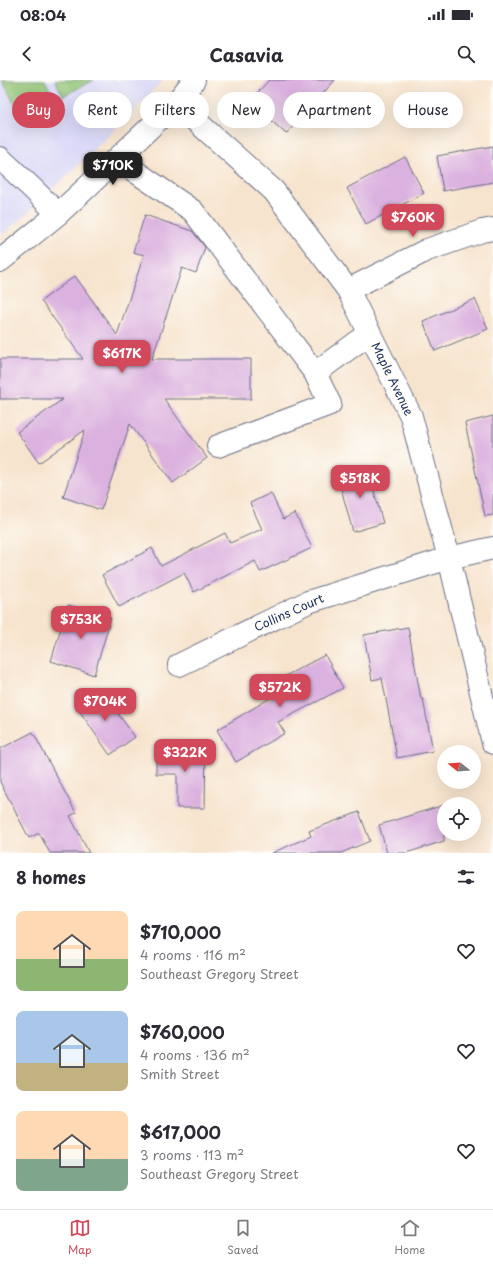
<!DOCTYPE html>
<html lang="en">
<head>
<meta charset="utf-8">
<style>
  :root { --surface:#fff; --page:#f2f2f3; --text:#2b2b33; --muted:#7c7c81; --line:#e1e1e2; --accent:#d1495b }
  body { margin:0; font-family:"Playpen Sans",sans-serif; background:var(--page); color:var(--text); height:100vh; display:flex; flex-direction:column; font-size:15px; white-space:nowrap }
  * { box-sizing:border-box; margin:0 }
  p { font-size:13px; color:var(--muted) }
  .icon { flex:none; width:22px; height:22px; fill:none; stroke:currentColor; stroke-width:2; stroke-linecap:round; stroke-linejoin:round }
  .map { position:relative; height:773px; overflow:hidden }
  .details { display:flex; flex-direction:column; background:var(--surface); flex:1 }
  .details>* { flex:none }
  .guide { position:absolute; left:12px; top:12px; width:469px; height:36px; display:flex; gap:8px }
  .needle { width:26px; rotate:287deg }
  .controls { position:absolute; left:437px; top:665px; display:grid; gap:8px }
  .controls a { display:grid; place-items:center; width:44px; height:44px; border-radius:50%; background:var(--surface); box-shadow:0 4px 16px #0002; font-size:20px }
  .price { position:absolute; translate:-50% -34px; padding:0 9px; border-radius:8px; background:var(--accent); color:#fff; font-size:13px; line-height:26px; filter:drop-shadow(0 1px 2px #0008) }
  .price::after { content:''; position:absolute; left:50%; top:24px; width:12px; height:9px; margin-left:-6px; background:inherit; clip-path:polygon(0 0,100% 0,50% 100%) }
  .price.on { background:#222; color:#fff }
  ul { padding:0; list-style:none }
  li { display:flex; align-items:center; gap:12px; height:100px; padding:0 16px }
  li span { display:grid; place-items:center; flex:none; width:112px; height:80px; border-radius:8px; color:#555 }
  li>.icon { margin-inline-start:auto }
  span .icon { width:48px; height:48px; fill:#fffc; stroke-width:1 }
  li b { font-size:17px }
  h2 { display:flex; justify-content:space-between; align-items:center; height:48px; padding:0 16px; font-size:17px }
  .pill { padding:0 14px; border-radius:18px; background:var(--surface); box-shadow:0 4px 16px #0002; font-size:14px; line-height:36px }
  .pill.on { background:var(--accent); color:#fff }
  .status { display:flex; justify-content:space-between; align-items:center; height:28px; padding:0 20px; background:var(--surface); direction:ltr }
  .status svg { height:11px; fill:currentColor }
  header { display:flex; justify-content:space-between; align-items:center; height:52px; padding:0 16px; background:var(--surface); font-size:18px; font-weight:700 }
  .menu { display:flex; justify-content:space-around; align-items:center; height:56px; border-top:1px solid var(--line); background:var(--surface); font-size:11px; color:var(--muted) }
  .menu a { display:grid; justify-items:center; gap:2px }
  .menu .on { color:var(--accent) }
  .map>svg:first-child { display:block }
  .built { fill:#d8d7f8 }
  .green { fill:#92c474; stroke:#567a69 }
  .building { fill:#dbb1df }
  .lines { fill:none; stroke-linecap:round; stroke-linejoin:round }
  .minor-casing { stroke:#686e85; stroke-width:24 }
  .minor { stroke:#fff; stroke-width:22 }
  .labels { text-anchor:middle; stroke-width:4; stroke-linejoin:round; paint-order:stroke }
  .street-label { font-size:12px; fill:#1b2f5e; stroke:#fdfcf7 }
</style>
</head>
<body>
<div class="status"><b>08:04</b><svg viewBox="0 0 49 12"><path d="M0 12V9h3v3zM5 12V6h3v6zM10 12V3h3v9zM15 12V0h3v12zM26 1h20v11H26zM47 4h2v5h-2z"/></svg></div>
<header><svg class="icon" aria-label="back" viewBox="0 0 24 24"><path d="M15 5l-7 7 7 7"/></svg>Casavia<svg class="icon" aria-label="search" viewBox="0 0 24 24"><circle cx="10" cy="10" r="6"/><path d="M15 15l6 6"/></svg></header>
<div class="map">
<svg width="493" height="773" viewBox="0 0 493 773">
  <rect width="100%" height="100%" fill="#fdfcf7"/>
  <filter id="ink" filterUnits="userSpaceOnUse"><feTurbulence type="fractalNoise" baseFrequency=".025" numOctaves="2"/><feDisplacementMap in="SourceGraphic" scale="8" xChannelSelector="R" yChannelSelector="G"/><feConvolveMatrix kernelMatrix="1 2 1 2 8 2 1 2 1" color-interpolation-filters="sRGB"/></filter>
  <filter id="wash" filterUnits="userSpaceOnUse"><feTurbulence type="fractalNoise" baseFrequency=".012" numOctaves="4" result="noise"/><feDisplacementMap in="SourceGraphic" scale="16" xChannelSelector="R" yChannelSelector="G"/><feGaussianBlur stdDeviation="0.9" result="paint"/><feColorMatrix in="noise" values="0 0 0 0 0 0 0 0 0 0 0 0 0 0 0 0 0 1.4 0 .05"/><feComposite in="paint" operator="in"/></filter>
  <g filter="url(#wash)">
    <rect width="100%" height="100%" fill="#f7e4ce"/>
    <path class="built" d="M0 0H163L130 35 32 129 0 156Z"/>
    <path class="green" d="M2 0H45L55 20 22 38Z
      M55 0H94L63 16Z"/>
    <g id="blocks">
      <path class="building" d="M269 0H335L286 54 250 21Z
        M493 66V102L443 111 437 76Z
        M405 77 424 113 366 144 347 108Z
        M145 135 192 151 205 167 196 193 182 188 152 279H251V319H164L207 378 173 403 130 344 101 430 63 417 85 350 39 383 17 352 63 319H0V279H83L41 221 75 196 117 255 144 175 133 172Z
        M475 219 488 249 435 271 423 241Z
        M493 336V435L485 436 465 343Z
        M367 386 383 443 353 452 337 394Z
        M271 413 283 439 295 433 312 468 260 492 255 481 194 512 184 493 119 527 102 495 152 468 161 486 225 453 230 463 262 449 250 423Z
        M68 525 111 538 94 595 51 581Z
        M408 547 421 619H423L433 671 397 678 382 598 372 600 364 555Z
        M325 575 343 608 278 642 285 653 236 682 217 650 277 614 272 603Z
        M100 609 135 657 110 675 76 626Z
        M33 652 76 733 70 736 89 773H50L39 753 29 758 0 702V669Z
        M156 666H206L205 728H177V694H156Z
        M444 725V761L406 773H387L379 745Z
        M359 732 370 761 341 773H272L311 756 309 751Z"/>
    </g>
  </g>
  <g filter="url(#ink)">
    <use href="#blocks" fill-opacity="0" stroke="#686e85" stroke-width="1"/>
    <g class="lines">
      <g class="minor-casing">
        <path id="minor" d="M176 23 274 111 348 210 411 336 449 478 493 663
          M0 78 34 110 58 134
          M117 79 193 131 315 293 370 253
          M0 181 58 134 83 111 176 23 194 0
          M348 210 427 170 482 151 493 149
          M218 366 330 324 315 293
          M179 585 308 522 449 478 493 468"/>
      </g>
      <use href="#minor" class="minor"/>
    </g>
  </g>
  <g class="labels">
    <g class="street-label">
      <text transform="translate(392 299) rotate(64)" y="4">Maple Avenue</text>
      <text transform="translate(289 533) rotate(-24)" y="4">Collins Court</text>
    </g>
  </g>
</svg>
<div class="controls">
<a><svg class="needle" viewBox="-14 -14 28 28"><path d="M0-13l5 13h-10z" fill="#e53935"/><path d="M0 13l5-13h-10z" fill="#7c7c81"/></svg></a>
<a><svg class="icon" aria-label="locate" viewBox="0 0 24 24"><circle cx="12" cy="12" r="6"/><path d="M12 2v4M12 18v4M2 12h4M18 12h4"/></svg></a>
</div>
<b class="price on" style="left:113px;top:106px">$710K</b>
<b class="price" style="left:413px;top:158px">$760K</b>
<b class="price" style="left:122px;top:294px">$617K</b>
<b class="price" style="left:360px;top:419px">$518K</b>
<b class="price" style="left:81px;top:560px">$753K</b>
<b class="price" style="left:280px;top:628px">$572K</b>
<b class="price" style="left:105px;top:642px">$704K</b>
<b class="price" style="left:185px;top:693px">$322K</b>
<div class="guide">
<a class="pill on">Buy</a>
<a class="pill">Rent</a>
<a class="pill">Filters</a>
<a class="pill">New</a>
<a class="pill">Apartment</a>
<a class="pill">House</a>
</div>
</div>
<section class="details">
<h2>8 homes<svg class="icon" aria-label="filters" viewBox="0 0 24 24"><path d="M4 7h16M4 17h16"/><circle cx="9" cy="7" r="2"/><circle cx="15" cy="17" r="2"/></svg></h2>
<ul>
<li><span style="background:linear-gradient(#ffd9b3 60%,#8fb573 0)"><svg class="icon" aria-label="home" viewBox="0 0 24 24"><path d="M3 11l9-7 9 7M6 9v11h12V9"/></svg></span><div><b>$710,000</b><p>4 rooms · 116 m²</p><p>Southeast Gregory Street</p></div><svg class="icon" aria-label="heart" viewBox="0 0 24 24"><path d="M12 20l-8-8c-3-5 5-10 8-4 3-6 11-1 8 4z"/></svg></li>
<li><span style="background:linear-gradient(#a9c7e8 65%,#c2b280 0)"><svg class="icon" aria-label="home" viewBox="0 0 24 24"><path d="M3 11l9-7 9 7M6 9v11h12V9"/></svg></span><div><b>$760,000</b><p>4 rooms · 136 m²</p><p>Smith Street</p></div><svg class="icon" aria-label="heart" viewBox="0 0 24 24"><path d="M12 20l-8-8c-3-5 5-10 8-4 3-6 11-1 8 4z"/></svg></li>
<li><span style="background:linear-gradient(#ffd9b3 60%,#7fa58c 0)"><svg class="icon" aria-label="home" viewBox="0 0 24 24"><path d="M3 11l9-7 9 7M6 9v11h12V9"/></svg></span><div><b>$617,000</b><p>3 rooms · 113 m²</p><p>Southeast Gregory Street</p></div><svg class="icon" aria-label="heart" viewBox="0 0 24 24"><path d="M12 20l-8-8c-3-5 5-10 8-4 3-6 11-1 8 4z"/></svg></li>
</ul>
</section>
<nav class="menu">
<a class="on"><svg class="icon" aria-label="map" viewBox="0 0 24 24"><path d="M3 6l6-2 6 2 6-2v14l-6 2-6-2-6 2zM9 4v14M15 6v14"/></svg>Map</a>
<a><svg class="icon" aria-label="saved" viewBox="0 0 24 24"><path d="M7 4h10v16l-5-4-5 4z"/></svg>Saved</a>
<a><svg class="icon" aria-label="home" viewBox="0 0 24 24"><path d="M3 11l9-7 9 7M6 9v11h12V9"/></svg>Home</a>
</nav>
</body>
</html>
